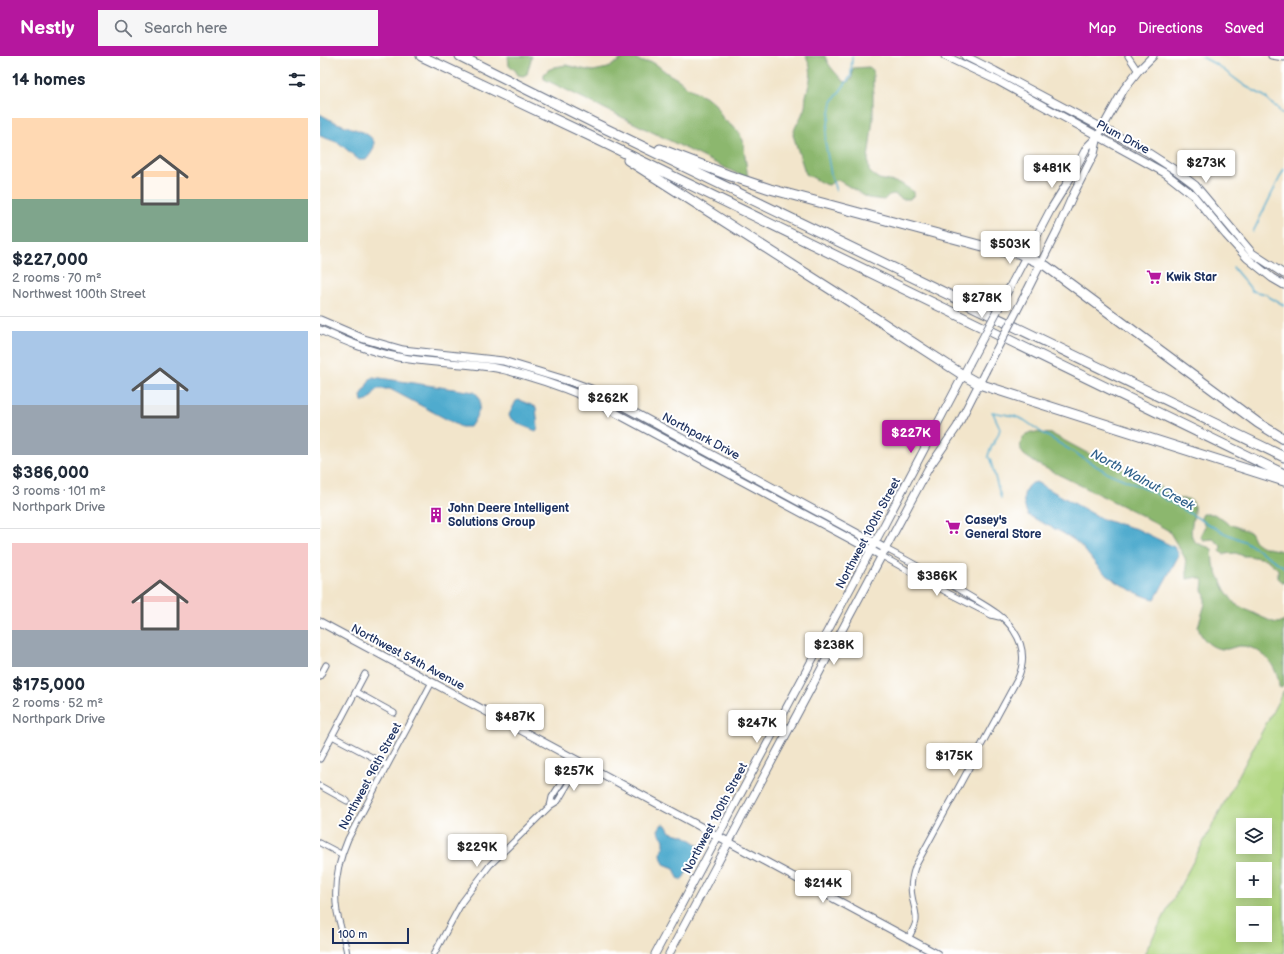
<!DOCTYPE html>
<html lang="en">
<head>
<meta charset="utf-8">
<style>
  :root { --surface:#fff; --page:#f6f6f7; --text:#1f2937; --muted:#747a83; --line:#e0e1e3; --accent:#b5179e }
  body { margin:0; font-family:"Balsamiq Sans",sans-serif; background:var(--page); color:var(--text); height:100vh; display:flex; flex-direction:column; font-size:15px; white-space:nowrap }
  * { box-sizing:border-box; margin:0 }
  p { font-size:13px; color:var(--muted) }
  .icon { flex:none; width:22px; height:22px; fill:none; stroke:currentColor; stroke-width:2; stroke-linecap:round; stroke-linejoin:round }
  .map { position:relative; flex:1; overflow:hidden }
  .details { display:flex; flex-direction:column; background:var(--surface); width:320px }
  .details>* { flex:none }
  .fabs { position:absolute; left:916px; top:762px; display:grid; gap:8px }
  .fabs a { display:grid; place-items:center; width:36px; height:36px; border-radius:0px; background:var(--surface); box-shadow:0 2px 10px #0003; font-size:20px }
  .scale { position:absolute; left:12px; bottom:10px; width:77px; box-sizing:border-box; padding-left:4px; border:2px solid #1b2f5e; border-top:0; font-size:11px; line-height:14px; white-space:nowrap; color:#1b2f5e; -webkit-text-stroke:3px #fff; paint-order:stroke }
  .price { position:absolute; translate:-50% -34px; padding:0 9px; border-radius:4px; background:#fff; color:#222; font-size:13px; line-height:26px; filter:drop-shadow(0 1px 2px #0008) }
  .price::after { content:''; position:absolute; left:50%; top:24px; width:12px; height:9px; margin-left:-6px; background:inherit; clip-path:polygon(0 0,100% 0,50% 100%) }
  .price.current { background:var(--accent); color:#fff }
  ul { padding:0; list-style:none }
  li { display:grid; align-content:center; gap:8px; height:212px; padding:0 12px }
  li+li { border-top:1px solid var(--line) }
  li span { display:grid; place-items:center; height:124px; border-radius:0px; color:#555 }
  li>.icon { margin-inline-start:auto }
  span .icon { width:72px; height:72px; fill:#fffc; stroke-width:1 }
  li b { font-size:17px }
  h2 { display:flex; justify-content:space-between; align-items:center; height:48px; padding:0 12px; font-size:17px }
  header { display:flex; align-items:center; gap:24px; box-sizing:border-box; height:56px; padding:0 20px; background:var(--accent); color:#fff }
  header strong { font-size:19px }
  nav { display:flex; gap:22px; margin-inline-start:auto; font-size:14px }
  .search { width:280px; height:36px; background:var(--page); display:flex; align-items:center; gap:10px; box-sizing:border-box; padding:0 14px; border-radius:0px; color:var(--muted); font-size:15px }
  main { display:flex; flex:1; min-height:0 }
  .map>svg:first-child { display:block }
  .green { fill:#b0d680; stroke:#66826f; fill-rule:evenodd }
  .forest { fill:#8cb76e; stroke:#547366 }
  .water { fill:#50abce; stroke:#366d96 }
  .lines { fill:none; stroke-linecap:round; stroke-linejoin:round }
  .stream { stroke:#50abce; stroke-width:1.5 }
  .street-casing { stroke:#666f84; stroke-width:7 }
  .secondary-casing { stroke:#666f84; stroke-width:9 }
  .highway-casing { stroke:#666f84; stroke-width:11 }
  .street { stroke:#fff; stroke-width:5 }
  .secondary { stroke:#fff; stroke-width:7 }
  .highway { stroke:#fff; stroke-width:9 }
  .secondary-bridge-casing { stroke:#666f84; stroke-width:9; stroke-linecap:butt }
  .secondary-bridge { stroke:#fff; stroke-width:7 }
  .labels { text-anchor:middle; stroke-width:4; stroke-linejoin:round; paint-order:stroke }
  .street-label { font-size:12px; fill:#1b2f5e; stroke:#fff }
  .poi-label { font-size:12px; font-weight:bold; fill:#1b2f5e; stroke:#fff; text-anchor:start }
  .water-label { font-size:13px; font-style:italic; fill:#30618b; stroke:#fff }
</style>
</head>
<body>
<header>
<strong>Nestly</strong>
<div class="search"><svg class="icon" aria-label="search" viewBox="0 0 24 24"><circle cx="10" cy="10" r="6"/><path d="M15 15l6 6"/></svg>Search here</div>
<nav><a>Map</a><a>Directions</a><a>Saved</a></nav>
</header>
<main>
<section class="details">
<h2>14 homes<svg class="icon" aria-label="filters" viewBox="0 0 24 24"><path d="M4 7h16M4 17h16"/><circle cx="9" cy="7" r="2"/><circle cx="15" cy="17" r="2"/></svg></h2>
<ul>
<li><span style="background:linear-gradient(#ffd9b3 65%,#7fa58c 0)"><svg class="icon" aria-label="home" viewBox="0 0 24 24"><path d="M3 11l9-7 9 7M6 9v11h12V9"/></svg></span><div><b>$227,000</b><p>2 rooms · 70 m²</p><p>Northwest 100th Street</p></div></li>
<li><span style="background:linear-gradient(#a9c7e8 60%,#9aa5b1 0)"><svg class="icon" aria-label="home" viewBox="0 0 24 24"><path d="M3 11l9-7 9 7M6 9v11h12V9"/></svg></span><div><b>$386,000</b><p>3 rooms · 101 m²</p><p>Northpark Drive</p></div></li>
<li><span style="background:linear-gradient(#f6c9c9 70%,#9aa5b1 0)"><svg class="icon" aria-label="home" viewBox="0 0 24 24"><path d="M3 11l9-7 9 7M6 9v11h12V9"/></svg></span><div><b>$175,000</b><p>2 rooms · 52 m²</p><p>Northpark Drive</p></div></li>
</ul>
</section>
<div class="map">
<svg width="964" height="898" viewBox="0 0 964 898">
  <rect width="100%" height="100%" fill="#fff"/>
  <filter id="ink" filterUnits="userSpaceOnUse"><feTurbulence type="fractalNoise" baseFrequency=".025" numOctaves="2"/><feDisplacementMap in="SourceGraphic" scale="8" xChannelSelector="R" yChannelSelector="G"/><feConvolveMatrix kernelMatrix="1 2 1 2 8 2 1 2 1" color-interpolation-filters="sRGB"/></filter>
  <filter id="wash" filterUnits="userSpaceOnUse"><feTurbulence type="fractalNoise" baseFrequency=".012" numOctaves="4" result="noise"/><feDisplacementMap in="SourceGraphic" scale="16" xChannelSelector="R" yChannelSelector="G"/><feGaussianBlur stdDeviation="0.9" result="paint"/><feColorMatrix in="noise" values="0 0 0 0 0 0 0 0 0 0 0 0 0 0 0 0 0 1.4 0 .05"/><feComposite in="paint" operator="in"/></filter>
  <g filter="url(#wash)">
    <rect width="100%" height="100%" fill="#f2e5cb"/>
    <path class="green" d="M964 634V898H824ZM923 769H945V791H923ZM923 813H945V835H923ZM923 857H945V879H923Z"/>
    <path class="forest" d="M188 0H212L207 18 203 20 198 19 195 14 189 10Z
      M312 0 322 6H332L337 9 347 17 359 24 367 31 388 42 396 49 403 63 417 74 423 84 428 123 224 23V18L228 14 235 11 246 9 262 13 273 15 288 12 303 2Z
      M486 0H505C508 10 516 17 523 25L528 26 532 22 533 12 549 11 553 14V63L548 103 549 115 553 119 559 123 580 127 594 136V139L590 143H582L574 138 569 139 564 144 548 142 518 124 514 125 509 129C500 128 495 121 486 119L473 79C474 71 480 64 483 56 486 51 485 46 486 40 490 24 494 16 486 0Z
      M711 376 732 378 771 399 793 406 812 420 839 430 855 443H868L873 446C878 458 864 479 877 487 882 490 888 490 892 493L893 508 905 534 915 548 939 560 953 566 959 567 964 564V628L962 632 959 631V629C957 609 941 590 920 590 916 590 912 592 908 593 894 595 881 584 878 571L885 548V540L882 534 883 524 877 521 867 523V512L865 502 849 475 825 461 717 408C713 405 708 402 704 399 697 391 701 379 711 376Z
      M883 458H894L909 468 930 476C933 480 933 485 937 487 945 494 956 492 964 496V527L958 522V513L946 503 928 500H923L916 497 903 498 900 495 901 490 893 483 883 484 880 480 885 470 881 462Z"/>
    <path class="water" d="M0 58C7 62 15 67 23 69 30 72 53 77 54 87 55 93 50 99 46 104H39L19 87 0 80Z
      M53 321 154 336C167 344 156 362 150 371H141L70 333H57C52 338 50 348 42 345L41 340 50 323Z
      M199 344 216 351 218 372 216 375 201 369 190 362 189 359 196 345Z
      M716 426 784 464 817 473 854 491 857 495 859 499 835 543C821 541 791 524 781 514 772 505 765 492 754 484 740 474 723 468 708 459 703 449 701 436 710 428Z
      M343 768 346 769 350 776 365 780 379 789C381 797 367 815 362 824L358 822 354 812 344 808C337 793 345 796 344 786 344 781 339 779 338 774L341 769Z"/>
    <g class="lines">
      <path class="stream" d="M882 1 897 9 925 30 944 40 953 49 957 51 960 56 964 58
        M516 135 511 119 505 85 512 46 531 20 532 0
        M933 176 964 113
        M913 211C919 220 927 226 932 235L946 238 949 241 964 249
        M672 356 694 360 704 364 724 378 786 416 833 436 902 476 926 486 964 511
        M673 357 680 372C679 383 669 390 668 401L670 403 681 442"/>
    </g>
  </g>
  <g filter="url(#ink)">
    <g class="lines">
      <g class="street-casing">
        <path id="street" d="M808 0 818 15
          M951 0 964 2
          M566 493C595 508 623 524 651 541 666 550 685 560 694 575 704 590 705 606 698 622L595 811C592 820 590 830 592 840 593 848 597 856 596 865 595 871 591 877 588 883
          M562 500 628 537 671 559 679 561
          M0 620 6 609
          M36 636 74 657
          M12 680 67 709
          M0 703 45 618
          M0 730 27 745
          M230 750 232 741 256 704
          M0 787 21 798
          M27 898C25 884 20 870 17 856 13 831 18 806 28 783L112 626
          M114 898 142 846 154 830 170 809 230 750 238 745 261 706"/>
      </g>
      <g class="secondary-casing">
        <path id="secondary" d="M625 0 678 25 845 117 873 139 906 179 927 202 952 222 964 229
          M645 0 675 15 824 94 855 114 875 129 932 197 964 218
          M692 227 731 153 751 121 767 91 778 80
          M707 235 737 175 752 141 774 98 778 80 804 33 818 15 833 0
          M0 264 44 283 83 294 183 305 252 326 271 333 566 493
          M0 274C25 285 51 296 78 301 112 308 147 306 181 313 210 320 239 330 266 341L562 500
          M0 566 617 898
          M335 898 561 475 649 308
          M349 898 608 413 637 371 665 316"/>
      </g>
      <g class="highway-casing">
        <path id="highway" d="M101 0 268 79 964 418
          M140 0 274 67 964 401
          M340 93 408 119 450 133 685 196 698 197 726 210 938 367 964 383
          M308 104 515 236 643 319 659 328 964 425"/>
      </g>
      <use href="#street" class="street"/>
      <use href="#secondary" class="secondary"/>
      <use href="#highway" class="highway"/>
      <g class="secondary-bridge-casing">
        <path id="secondary-bridge" d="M649 308 692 227
          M665 316 707 235"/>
      </g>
      <use href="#secondary-bridge" class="secondary-bridge"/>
    </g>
  </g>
  <defs>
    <g id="supermarket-bare" transform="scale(1.2)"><path d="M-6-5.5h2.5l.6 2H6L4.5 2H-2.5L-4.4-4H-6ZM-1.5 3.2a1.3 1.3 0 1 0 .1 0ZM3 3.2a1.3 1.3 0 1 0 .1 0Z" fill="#b5179e" stroke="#fff" stroke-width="2.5" paint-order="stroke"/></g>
    <g id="building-bare" transform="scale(1.2)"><path d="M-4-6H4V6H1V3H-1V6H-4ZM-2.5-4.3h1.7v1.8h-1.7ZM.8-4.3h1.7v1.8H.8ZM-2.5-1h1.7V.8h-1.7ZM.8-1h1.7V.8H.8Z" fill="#b5179e" stroke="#fff" stroke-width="2.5" paint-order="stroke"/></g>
  </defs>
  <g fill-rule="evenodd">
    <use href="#supermarket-bare" x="834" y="221"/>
    <use href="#building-bare" x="116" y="459"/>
    <use href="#supermarket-bare" x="633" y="471"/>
  </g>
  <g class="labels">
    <g class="street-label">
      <text transform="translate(803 81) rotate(28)" y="4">Plum Drive</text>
      <text transform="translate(381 380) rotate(28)" y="4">Northpark Drive</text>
      <text transform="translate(548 477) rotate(-62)" y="4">Northwest 100th Street</text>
      <text transform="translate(88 601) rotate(28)" y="4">Northwest 54th Avenue</text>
      <text transform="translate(50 720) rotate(-62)" y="4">Northwest 96th Street</text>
      <text transform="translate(395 762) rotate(-62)" y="4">Northwest 100th Street</text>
    </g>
    <g class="poi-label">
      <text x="846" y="225">Kwik Star</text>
      <text x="128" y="456">John Deere Intelligent<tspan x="128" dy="14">Solutions Group</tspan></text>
      <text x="645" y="468">Casey's<tspan x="645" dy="14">General Store</tspan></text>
    </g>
    <g class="water-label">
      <text transform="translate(823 423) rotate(28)" y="5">North Walnut Creek</text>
    </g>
  </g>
</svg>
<div class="fabs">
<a><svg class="icon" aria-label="layers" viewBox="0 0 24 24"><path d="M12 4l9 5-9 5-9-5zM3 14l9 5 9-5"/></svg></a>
<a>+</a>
<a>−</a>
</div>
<div class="scale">100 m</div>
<b class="price" style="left:886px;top:128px">$273K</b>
<b class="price" style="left:732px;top:133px">$481K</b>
<b class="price" style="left:690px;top:209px">$503K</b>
<b class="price" style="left:662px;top:263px">$278K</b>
<b class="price" style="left:288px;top:363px">$262K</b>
<b class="price current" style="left:591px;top:398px">$227K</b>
<b class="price" style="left:617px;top:541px">$386K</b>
<b class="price" style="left:514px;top:610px">$238K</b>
<b class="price" style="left:195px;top:682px">$487K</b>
<b class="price" style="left:437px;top:688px">$247K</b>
<b class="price" style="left:634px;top:721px">$175K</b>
<b class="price" style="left:254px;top:736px">$257K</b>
<b class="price" style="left:157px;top:812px">$229K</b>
<b class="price" style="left:503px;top:848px">$214K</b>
</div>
</main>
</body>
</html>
